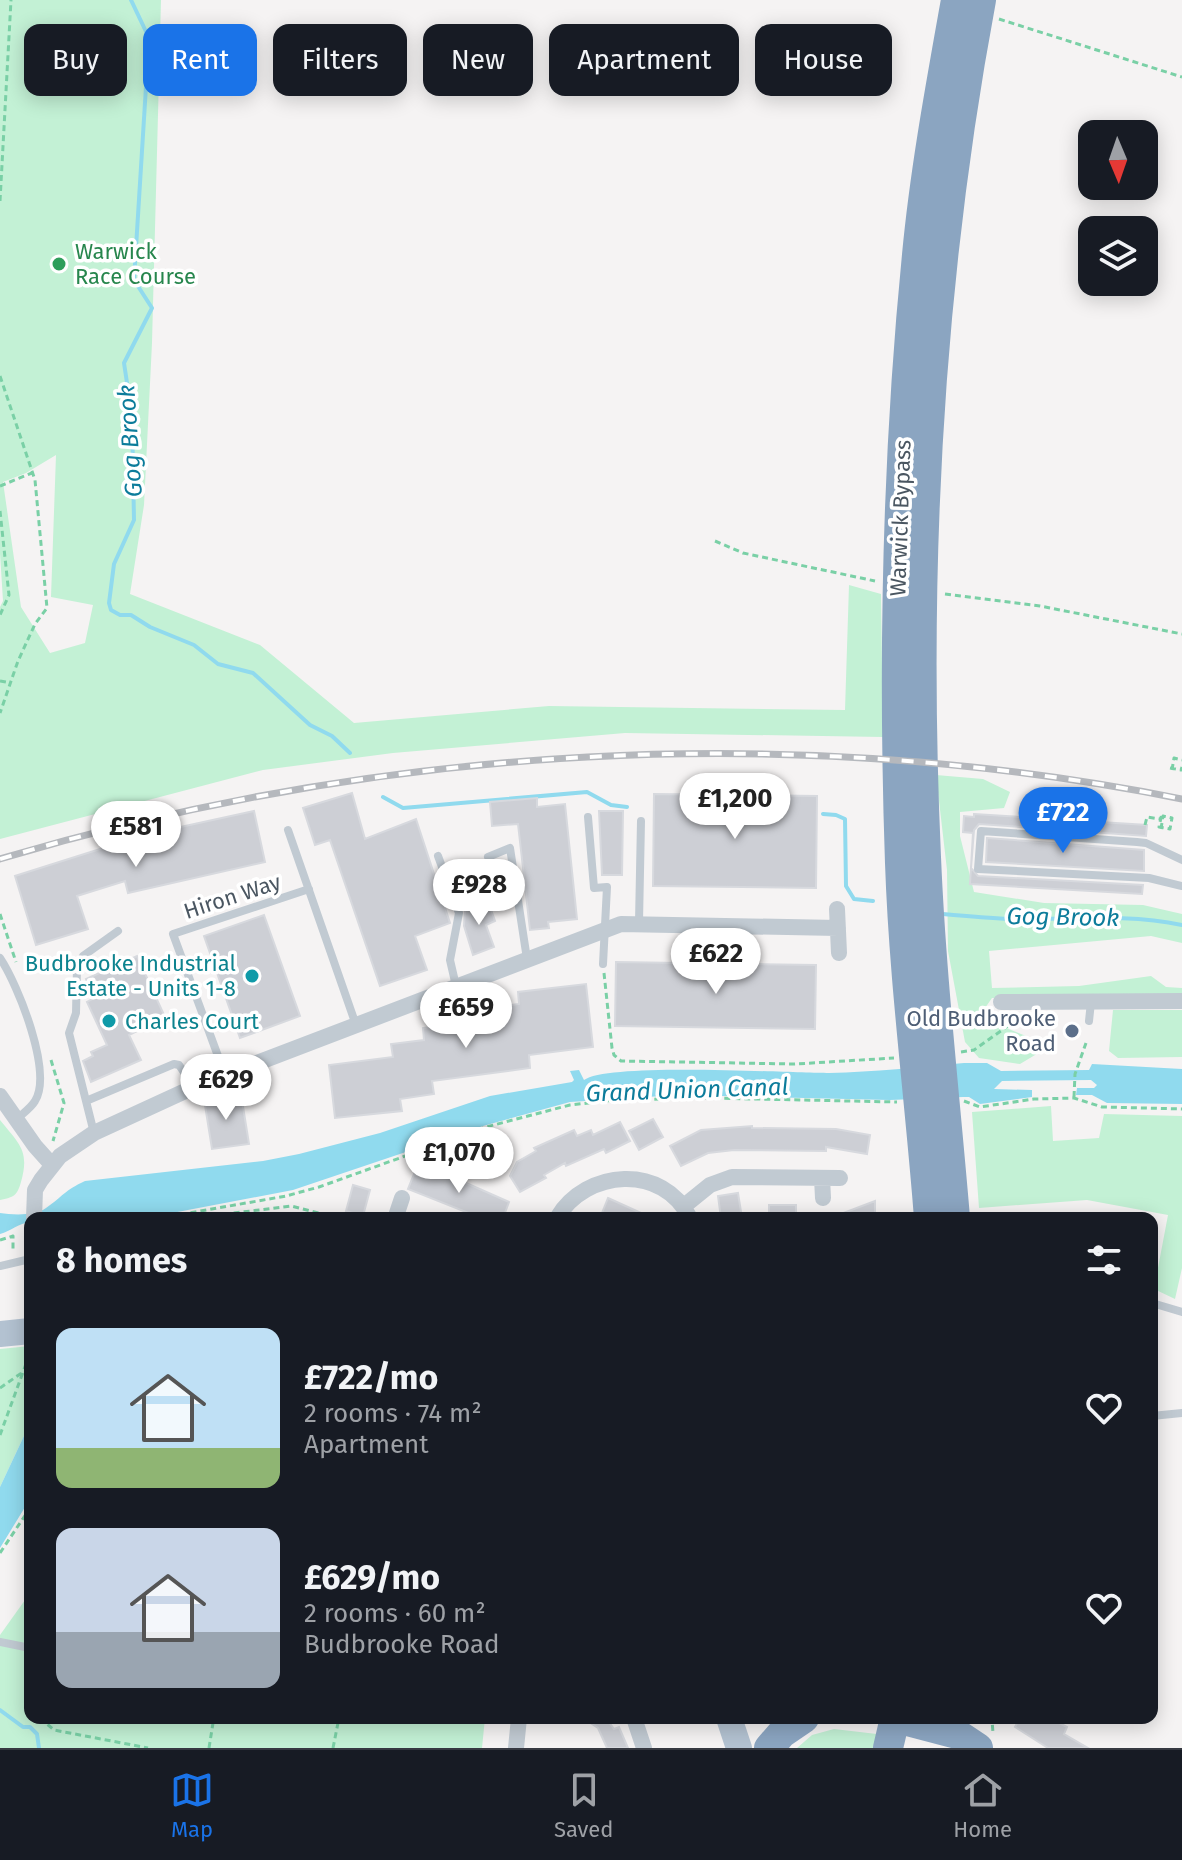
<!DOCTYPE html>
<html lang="en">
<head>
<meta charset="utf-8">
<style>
  :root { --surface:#171b24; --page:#20242c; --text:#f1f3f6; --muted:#9ea1a6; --line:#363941; --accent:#1a73e8 }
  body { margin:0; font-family:"Fira Sans",sans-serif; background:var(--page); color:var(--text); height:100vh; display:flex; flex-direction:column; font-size:30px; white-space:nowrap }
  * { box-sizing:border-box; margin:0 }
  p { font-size:26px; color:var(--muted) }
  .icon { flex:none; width:44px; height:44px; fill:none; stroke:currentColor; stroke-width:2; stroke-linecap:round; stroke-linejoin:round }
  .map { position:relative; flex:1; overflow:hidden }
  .drawer { position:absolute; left:24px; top:1212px; width:1134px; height:512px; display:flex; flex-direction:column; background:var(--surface); border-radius:16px; box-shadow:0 4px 20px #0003 }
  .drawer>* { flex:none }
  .top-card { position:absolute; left:24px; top:24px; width:1134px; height:72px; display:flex; gap:16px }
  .needle { width:52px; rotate:178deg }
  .controls { position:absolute; left:1078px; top:120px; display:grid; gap:16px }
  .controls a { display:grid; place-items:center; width:80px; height:80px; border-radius:16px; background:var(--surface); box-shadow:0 4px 20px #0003; font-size:40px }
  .price { position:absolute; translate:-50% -68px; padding:0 18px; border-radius:28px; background:#fff; color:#222; font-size:26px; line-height:52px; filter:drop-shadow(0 2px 4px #0008) }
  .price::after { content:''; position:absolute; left:50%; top:48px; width:24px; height:18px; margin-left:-12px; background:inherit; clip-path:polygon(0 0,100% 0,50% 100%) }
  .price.active { background:var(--accent); color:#fff }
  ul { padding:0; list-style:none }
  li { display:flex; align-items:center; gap:24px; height:200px; padding:0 32px }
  li span { display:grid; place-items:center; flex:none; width:224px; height:160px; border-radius:16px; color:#555 }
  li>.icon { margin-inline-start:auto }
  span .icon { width:96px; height:96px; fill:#fffc; stroke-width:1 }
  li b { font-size:34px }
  h2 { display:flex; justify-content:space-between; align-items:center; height:96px; padding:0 32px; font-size:34px }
  .tag { padding:0 28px; border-radius:16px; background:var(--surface); box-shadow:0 4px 20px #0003; font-size:28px; line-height:72px }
  .tag.active { background:var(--accent); color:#fff }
  .tab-bar { display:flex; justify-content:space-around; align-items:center; height:112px; border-top:2px solid var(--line); background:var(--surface); font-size:22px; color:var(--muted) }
  .tab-bar a { display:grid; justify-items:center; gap:4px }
  .tab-bar .active { color:var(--accent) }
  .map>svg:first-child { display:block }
  .green { fill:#c3f1d5; fill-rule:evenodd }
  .water { fill:#90daee }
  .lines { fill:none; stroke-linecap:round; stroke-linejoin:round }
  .stream { stroke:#90daee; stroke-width:4 }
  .building { fill:#cdcfd5; stroke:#d7d9de; stroke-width:2 }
  .path { stroke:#7ad0a6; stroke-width:3; stroke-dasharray:6 4; stroke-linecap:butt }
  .lane { stroke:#c1cad2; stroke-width:8 }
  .street { stroke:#c1cad2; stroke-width:16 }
  .primary { stroke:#b3c2d1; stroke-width:26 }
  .highway { stroke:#8ba5c1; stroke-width:30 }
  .rail-casing { stroke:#b5b8bd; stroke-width:7 }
  .rail { stroke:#fff; stroke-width:4; stroke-dasharray:12; stroke-linecap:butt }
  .leisure-dot { fill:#2e9e5b; stroke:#fff; stroke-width:3 }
  .culture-dot { fill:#0f9aa8; stroke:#fff; stroke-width:3 }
  .service-dot { fill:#5c6f8a; stroke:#fff; stroke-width:3 }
  .labels { text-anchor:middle; stroke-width:7; stroke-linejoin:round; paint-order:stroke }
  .leisure-label { font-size:22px; fill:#27864d; stroke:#fff; text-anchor:start }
  .street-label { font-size:22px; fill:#4a5661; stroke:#fff }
  .culture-label { font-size:22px; fill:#0d838f; stroke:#fff; text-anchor:end }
  .service-label { font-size:22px; fill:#4e5e75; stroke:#fff; text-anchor:end }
  .water-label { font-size:24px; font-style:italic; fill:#0c7c9b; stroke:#fff }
</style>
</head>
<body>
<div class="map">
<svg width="1182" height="1748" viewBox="0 0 1182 1748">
  <rect width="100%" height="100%" fill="#f5f3f3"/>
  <path class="green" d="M0 0H161L152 343 144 505 130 594 260 645 354 723 549 706 845 710 849 585 881 594 883 737 625 733 393 753 263 770 0 839V607L3 601 0 553ZM56 455 51 597 93 605 85 643 50 653 21 607 3 482 26 473Z
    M936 775 983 779 1010 792 1004 808 960 812V836L974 892 1044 903 1143 905 1182 914V943L1151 936 989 951 992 988 1079 986 1151 976 1166 987 1182 988V998H992L985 1008 996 1024 1026 1036 1040 1052 1020 1064 979 1058 965 1042 948 951 947 870Z
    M1113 1010H1182V1057L1118 1058 1109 1051Z
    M1051 1106 1053 1141 1099 1138 1104 1114 1182 1116V1268L1175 1299 1154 1289 1168 1215 1087 1200 979 1208 972 1112Z
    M0 1120C19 1144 30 1150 21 1182 17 1196 14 1197 0 1200Z
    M30 1346V1423L0 1487V1349Z
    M30 1593V1718H485L482 1748H0V1635Z
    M834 1729 877 1734 873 1748H797L812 1735Z"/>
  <path class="water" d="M964 1063H987L1001 1071 1089 1070 1092 1064 1182 1069V1104L1107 1103 1092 1095H1076L1077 1088H1094L1097 1085 1091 1080 1002 1081 994 1089 1032 1090V1097L980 1104 969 1097H963L890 1100 678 1095 570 1102 483 1126 293 1190 146 1218H30V1222C19 1223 11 1231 0 1234V1213C13 1215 35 1216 46 1208 62 1197 65 1190 85 1181L263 1161 299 1154 380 1133 490 1096 572 1082 574 1080 570 1071 579 1070 584 1080C608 1062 788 1073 829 1073 874 1072 919 1067 964 1063Z
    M30 1423V1499L0 1548V1487Z"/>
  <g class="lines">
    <path class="stream" d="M131 0 149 38 134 280 152 308 124 363 132 416 134 520 114 564 109 603 111 610 120 615H131L150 627 194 645 218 664 253 673 310 725 332 736 350 753
      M383 797 403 808 587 792 611 805 627 807
      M823 814 836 815 845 819 846 886 854 899 873 901
      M943 914C965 916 988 918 1010 919 1068 920 1126 913 1182 925
      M0 1710 23 1727H30L37 1734 39 1748"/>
  </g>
  <path class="building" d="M352 793 365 839 416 819 450 923 415 936 427 970 380 986 330 840 315 845 303 808Z
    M654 794 817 796 816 888 653 886Z
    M537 798V807L565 804 577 919 548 922 549 928 530 930 518 824 492 826 490 802Z
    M254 811 265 862 128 893 125 881 77 896 88 929 36 945 15 876 116 844V841Z
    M599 811H623L622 875H602Z
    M974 814 1147 825 1146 836 979 824 974 830 971 868 978 876 1143 885 1142 894 970 884 973 833 963 832 964 816 974 817Z
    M987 838 1144 850V871L986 862Z
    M488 901 495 921 486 925 494 947 473 955 464 926 465 909Z
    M264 915 300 1016 240 1038 204 936Z
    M137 956 165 1017 129 1035 141 1060 91 1082 83 1061 93 1056 91 1052 107 1045 87 1002 94 998 86 979Z
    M616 962 816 965 815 1029 615 1026Z
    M586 984 593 1047 529 1055 530 1068 432 1081 434 1094 400 1099 402 1111 335 1118 329 1065 393 1057 391 1044 424 1040 423 1028 456 1023 455 1012 519 1004 518 992Z
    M241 1094 249 1144 212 1149 204 1099Z
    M653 1119 663 1137 639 1150 629 1131Z
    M620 1122 630 1141 606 1153 604 1149 566 1166 565 1163 544 1175 546 1178 520 1192 510 1176 517 1162 536 1151 534 1148 574 1130 577 1136 591 1130 593 1135Z
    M752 1126V1128L836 1129 870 1135 867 1154 826 1147V1151L734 1150 708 1153 681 1166 670 1146 701 1130Z
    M424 1171 437 1176 438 1173 445 1176 446 1174 509 1202 503 1218H481L408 1189 414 1174 422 1177Z
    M353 1185 370 1190 363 1216 346 1211Z
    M738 1193 742 1218H721L718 1196Z
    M608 1198 652 1218H600Z
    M875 1201V1218H833V1217Z
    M769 1205H796V1218H769Z
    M583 1718H606L614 1729 619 1727 628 1748H607L598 1728Z
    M1020 1718H1050L1067 1727 1064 1734 1088 1748H1048L1015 1727Z"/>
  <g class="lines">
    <path class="path" d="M999 19 1182 77
      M0 201 11 0
      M0 376 35 480 47 608 35 624 18 661 0 713
      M0 486 32 473
      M0 511 9 595 0 615
      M715 541 743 553 875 581
      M945 594 1040 606 1182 634
      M0 681 11 683
      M1170 768 1181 770 1182 767
      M1172 770 1174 758 1182 760
      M1145 825 1147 817 1160 819
      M1161 829 1163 816 1172 818 1170 829 1159 827 1162 813
      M0 914 16 962
      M604 973 612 1048 614 1055 621 1061 795 1064 894 1058
      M961 1052 974 1050 1019 1018
      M51 1060 64 1103 53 1141
      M1074 1097 1075 1074 1086 1043
      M964 1101 980 1107 1034 1099 1074 1098 1102 1107 1182 1109
      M161 1218 286 1196 319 1187 486 1127 570 1105 615 1100 709 1098 897 1102
      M194 1218 291 1206 339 1218
      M0 1240 13 1236V1251
      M0 1388 23 1372
      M0 1435 30 1353
      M0 1553 30 1508
      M40 1718 54 1730 148 1748
      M977 1720H992L993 1733
      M209 1748 213 1723 211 1718
      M333 1748 339 1718"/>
    <path class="lane" d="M588 817 594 888 607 887 603 964
      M288 830 356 1025
      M438 856 459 913 450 960 456 986
      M488 857 510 848 527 959
      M1182 860 1146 843 1137 842 981 831 978 869 1149 878 1182 886
      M639 922 641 821
      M0 958C18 985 53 1072 35 1101 31 1108 22 1114 17 1119
      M1089 1021 1091 1002
      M225 1075 173 934 309 889
      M86 1101 174 1064 179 1065 194 1087
      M94 1133 69 1033 76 1013 77 968 83 956 118 931
      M0 1266 30 1259
      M1152 1303 1182 1312
      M1152 1416 1182 1413
      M0 1642 30 1648"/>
    <path class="street" d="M837 909 839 953
      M1001 1002 1182 1001
      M0 1096 35 1146 52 1165
      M822 1178 823 1198
      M684 1206 710 1185 732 1177 840 1178
      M396 1216 402 1198
      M34 1218 35 1190 41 1180 60 1156 94 1133 194 1087 621 924 838 928
      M557 1218C586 1169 663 1163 690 1218
      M634 1718 644 1748
      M516 1748 519 1718"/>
    <path class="primary" d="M0 1334 30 1331
      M729 1718 739 1748"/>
    <path class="highway" d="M929 1218C920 1100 904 981 900 863 893 660 897 457 917 255 925 170 941 84 956 0
      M955 1218C945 1098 931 977 926 857 913 571 928 282 981 0
      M896 1718 957 1734 978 1748
      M769 1748 782 1733 804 1718
      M888 1748 895 1718"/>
    <g class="rail-casing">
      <path id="rail" d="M0 859C382 745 791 721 1182 799"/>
    </g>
    <use href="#rail" class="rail"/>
  </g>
  <circle class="leisure-dot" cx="59" cy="264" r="8"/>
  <g class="culture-dot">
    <circle cx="252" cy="976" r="8"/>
    <circle cx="109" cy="1021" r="8"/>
  </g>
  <circle class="service-dot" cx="1072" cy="1031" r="8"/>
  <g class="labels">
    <g class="leisure-label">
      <text x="75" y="259">Warwick<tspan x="75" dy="25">Race Course</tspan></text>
    </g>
    <g class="street-label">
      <text transform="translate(900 518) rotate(-88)" y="8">Warwick Bypass</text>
      <text transform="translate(232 896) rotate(-18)" y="8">Hiron Way</text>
    </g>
    <g class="culture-label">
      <text x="236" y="971">Budbrooke Industrial<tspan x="236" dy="25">Estate - Units 1-8</tspan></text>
      <text x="125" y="1029" text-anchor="start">Charles Court</text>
    </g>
    <g class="service-label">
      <text x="1056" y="1026">Old Budbrooke<tspan x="1056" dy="25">Road</tspan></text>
    </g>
    <g class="water-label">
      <text transform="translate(130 441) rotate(-94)" y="8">Gog Brook</text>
      <text transform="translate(1063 917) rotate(1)" y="8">Gog Brook</text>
      <text transform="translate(687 1090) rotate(-2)" y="8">Grand Union Canal</text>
    </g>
  </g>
</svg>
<div class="controls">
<a><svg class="needle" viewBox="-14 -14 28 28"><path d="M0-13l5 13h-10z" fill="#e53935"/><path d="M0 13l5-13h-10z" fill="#9ea1a6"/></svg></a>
<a><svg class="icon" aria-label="layers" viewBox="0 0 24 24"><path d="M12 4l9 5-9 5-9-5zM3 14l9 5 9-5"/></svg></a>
</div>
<b class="price" style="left:735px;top:841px">£1,200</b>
<b class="price active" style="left:1063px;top:855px">£722</b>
<b class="price" style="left:136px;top:869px">£581</b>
<b class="price" style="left:479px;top:927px">£928</b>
<b class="price" style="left:716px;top:996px">£622</b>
<b class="price" style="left:466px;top:1050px">£659</b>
<b class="price" style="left:226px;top:1122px">£629</b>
<b class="price" style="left:459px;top:1195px">£1,070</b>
<div class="top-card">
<a class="tag">Buy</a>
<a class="tag active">Rent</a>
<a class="tag">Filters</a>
<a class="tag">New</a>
<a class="tag">Apartment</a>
<a class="tag">House</a>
</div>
<section class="drawer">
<h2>8 homes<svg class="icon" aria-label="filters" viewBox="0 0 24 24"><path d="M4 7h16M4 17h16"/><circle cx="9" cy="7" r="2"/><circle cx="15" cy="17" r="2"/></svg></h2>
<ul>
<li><span style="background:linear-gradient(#bfe0f5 75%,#8fb573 0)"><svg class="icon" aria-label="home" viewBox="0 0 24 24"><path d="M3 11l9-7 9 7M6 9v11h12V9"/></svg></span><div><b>£722/mo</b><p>2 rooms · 74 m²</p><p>Apartment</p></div><svg class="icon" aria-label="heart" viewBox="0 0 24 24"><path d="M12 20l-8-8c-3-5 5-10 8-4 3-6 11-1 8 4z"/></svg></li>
<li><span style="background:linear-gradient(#c9d6e8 65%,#9aa5b1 0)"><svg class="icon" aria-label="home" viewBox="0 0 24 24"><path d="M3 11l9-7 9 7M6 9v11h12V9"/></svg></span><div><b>£629/mo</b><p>2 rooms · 60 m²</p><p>Budbrooke Road</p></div><svg class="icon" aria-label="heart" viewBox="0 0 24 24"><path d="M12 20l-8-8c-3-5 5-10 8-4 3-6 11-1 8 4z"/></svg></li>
</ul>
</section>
</div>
<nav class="tab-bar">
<a class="active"><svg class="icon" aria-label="map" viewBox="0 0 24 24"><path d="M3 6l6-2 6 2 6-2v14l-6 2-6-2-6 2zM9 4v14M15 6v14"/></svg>Map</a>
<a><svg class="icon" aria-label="saved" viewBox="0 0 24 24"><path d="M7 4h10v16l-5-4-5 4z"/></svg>Saved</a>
<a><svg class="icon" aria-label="home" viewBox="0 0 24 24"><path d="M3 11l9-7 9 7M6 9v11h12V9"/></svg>Home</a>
</nav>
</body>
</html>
